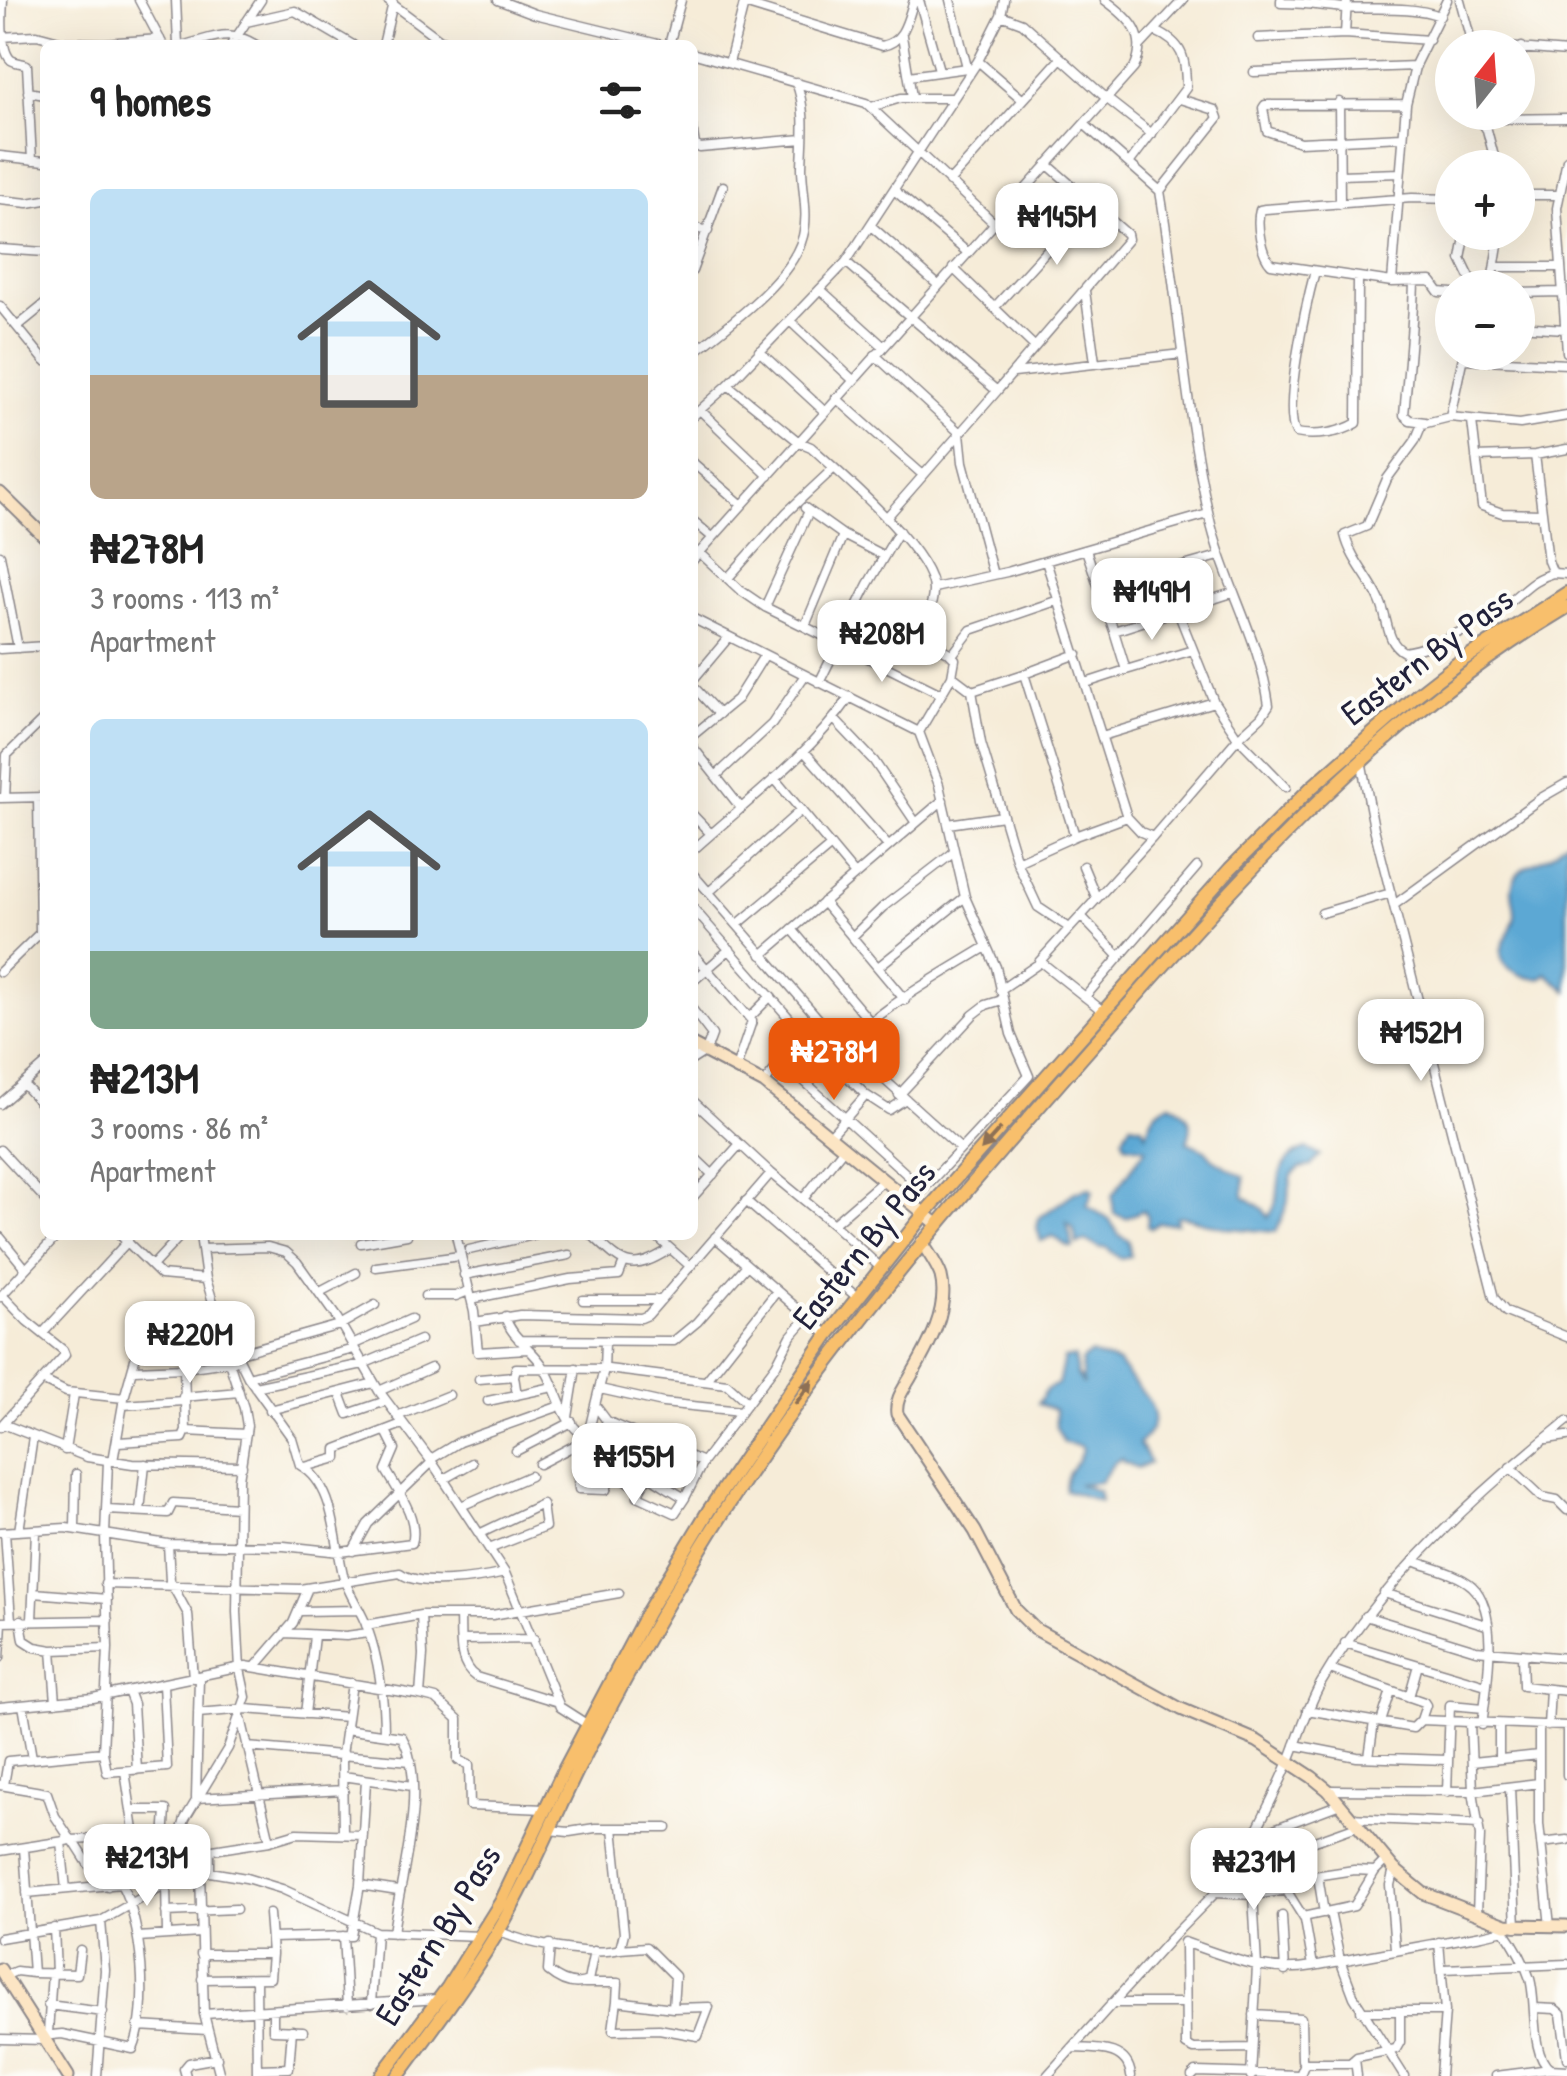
<!DOCTYPE html>
<html lang="en">
<head>
<meta charset="utf-8">
<style>
  :root { --surface:#fff; --page:#f2f2f2; --text:#222; --muted:#767676; --accent:#ea580c }
  body { margin:0; font-family:"Patrick Hand",sans-serif; background:var(--page); color:var(--text); height:100vh; display:flex; flex-direction:column; font-size:38px; white-space:nowrap }
  * { box-sizing:border-box; margin:0 }
  p { font-size:32px; color:var(--muted) }
  .icon { flex:none; width:55px; height:55px; fill:none; stroke:currentColor; stroke-width:2; stroke-linecap:round; stroke-linejoin:round }
  .map { position:relative; flex:1; overflow:hidden }
  .sheet { position:absolute; left:40px; top:40px; width:658px; height:1200px; display:flex; flex-direction:column; background:var(--surface); border-radius:15px; box-shadow:0 10px 40px #0002 }
  .sheet>* { flex:none }
  .needle { width:65px; rotate:17deg }
  .tools { position:absolute; left:1435px; top:30px; display:grid; gap:20px }
  .tools a { display:grid; place-items:center; width:100px; height:100px; border-radius:50%; background:var(--surface); box-shadow:0 10px 40px #0002; font-size:50px }
  .price { position:absolute; translate:-50% -85px; padding:0 22px; border-radius:20px; background:#fff; color:#222; font-size:32px; line-height:65px; filter:drop-shadow(0 2px 5px #0008) }
  .price::after { content:''; position:absolute; left:50%; top:60px; width:30px; height:22px; margin-left:-15px; background:inherit; clip-path:polygon(0 0,100% 0,50% 100%) }
  .price.active { background:var(--accent); color:#fff }
  ul { padding:0; list-style:none }
  li { display:grid; align-content:center; gap:20px; height:530px; padding:0 50px }
  li span { display:grid; place-items:center; height:310px; border-radius:15px; color:#555 }
  li>.icon { margin-inline-start:auto }
  span .icon { width:180px; height:180px; fill:#fffc; stroke-width:1 }
  li b { font-size:42px }
  h2 { display:flex; justify-content:space-between; align-items:center; height:120px; padding:0 50px; font-size:42px }
  .map>svg:first-child { display:block }
  .water { fill:#5ba8d4; stroke:#3e6588; stroke-width:2.5 }
  .lines { fill:none; stroke-linecap:round; stroke-linejoin:round }
  .street-casing { stroke:#8c878a; stroke-width:11 }
  .secondary-casing { stroke:#8c878a; stroke-width:15 }
  .primary-casing { stroke:#8c878a; stroke-width:16 }
  .street { stroke:#fff; stroke-width:8 }
  .secondary { stroke:#fce5c4; stroke-width:11 }
  .primary { stroke:#f8bf6c; stroke-width:12 }
  .oneway { fill:#8d7054 }
  .labels { text-anchor:middle; stroke-width:8; stroke-linejoin:round; paint-order:stroke }
  .street-label { font-size:35px; fill:#22223b; stroke:#fdfcf7 }
</style>
</head>
<body>
<div class="map">
<svg width="1567" height="2076" viewBox="0 0 1567 2076">
  <rect width="100%" height="100%" fill="#fdfcf7"/>
  <filter id="ink" filterUnits="userSpaceOnUse"><feTurbulence type="fractalNoise" baseFrequency=".01" numOctaves="2"/><feDisplacementMap in="SourceGraphic" scale="20" xChannelSelector="R" yChannelSelector="G"/><feConvolveMatrix kernelMatrix="1 2 1 2 8 2 1 2 1" color-interpolation-filters="sRGB"/></filter>
  <filter id="wash" filterUnits="userSpaceOnUse"><feTurbulence type="fractalNoise" baseFrequency=".0048" numOctaves="4" result="noise"/><feDisplacementMap in="SourceGraphic" scale="40" xChannelSelector="R" yChannelSelector="G"/><feGaussianBlur stdDeviation="2.25" result="paint"/><feColorMatrix in="noise" values="0 0 0 0 0 0 0 0 0 0 0 0 0 0 0 0 0 1.4 0 .05"/><feComposite in="paint" operator="in"/></filter>
  <g filter="url(#wash)">
    <rect width="100%" height="100%" fill="#f6ecd8"/>
    <path class="water" d="M1567 840V991L1546 973 1542 978C1531 980 1521 976 1512 970 1486 953 1515 933 1515 914 1515 899 1507 890 1517 875 1524 865 1539 861 1550 855 1556 851 1560 844 1567 840Z
      M1170 1103C1189 1112 1195 1124 1187 1142L1205 1150 1213 1159 1244 1177V1196L1263 1209 1268 1217C1288 1194 1265 1162 1307 1149L1320 1155 1311 1166 1300 1168 1292 1175 1287 1205 1276 1232 1227 1228 1181 1216 1176 1217 1177 1223H1158L1151 1228 1147 1226 1148 1217 1143 1210 1126 1218 1114 1214 1112 1196 1146 1148 1125 1144 1123 1137 1131 1124 1142 1126 1146 1134C1152 1118 1153 1111 1170 1103Z
      M1090 1188 1093 1191 1087 1206 1109 1219 1119 1235 1129 1241 1130 1257 1120 1259 1106 1247 1100 1248 1086 1241 1077 1244 1073 1228 1067 1223 1073 1247H1068L1053 1236 1041 1241 1037 1228 1039 1218 1075 1192Z
      M1090 1354 1119 1363C1132 1389 1177 1410 1139 1444L1150 1463 1137 1468 1124 1462 1122 1458 1114 1463 1100 1482 1078 1484 1098 1491 1100 1501 1065 1490C1065 1470 1077 1467 1083 1449L1081 1446 1064 1443 1056 1427 1055 1410 1038 1404 1046 1390 1058 1384 1064 1358 1074 1357 1077 1375 1083 1384 1081 1361Z"/>
  </g>
  <g filter="url(#ink)">
    <g class="lines">
      <g class="street-casing">
        <path id="street" d="M3 0C2 15 0 50 11 60 16 63 22 63 27 65L32 160
          M139 0 163 45
          M176 0 178 45
          M387 0 439 39 453 45
          M498 0 535 14 662 45
          M919 0 939 70
          M950 0 969 75
          M1281 0V3C1304 3 1323 6 1344 8 1375 10 1410 5 1440 16
          M1460 0 1473 48
          M744 4 882 46C905 41 907 21 914 0
          M1001 15 1022 23 1106 98 1152 134
          M246 22 295 11 353 45
          M1345 34 1347 0
          M902 36 912 97
          M0 37 37 35 63 42 104 43 160 39
          M1258 38 1345 34 1429 40
          M1472 44 1567 52
          M184 45C215 38 227 27 256 45
          M231 45 261 0
          M383 45 393 3
          M669 45 681 0
          M1140 46 1183 0
          M692 53 866 103 994 223
          M978 61 1023 100
          M729 63 745 0
          M1254 72 1416 66
          M909 76 967 68
          M1518 80 1522 47
          M28 92 45 95
          M1339 102 1340 204
          M871 107 901 98H953
          M1475 112 1487 130 1497 168
          M1084 124 1160 191C1178 298 1185 409 1209 516 1223 580 1260 639 1269 705L1261 717 1238 738 1153 837
          M1482 124 1496 119 1567 118
          M692 127 695 145 700 148 803 139
          M1402 137 1300 142 1267 131 1263 108 1265 105 1406 104
          M0 156 45 161
          M1567 160 1557 208 1567 352
          M1130 162 1186 88C1186 58 1183 43 1155 31
          M1340 175 1400 173
          M949 182 1061 58
          M894 190 967 252
          M1160 191 1218 118 1215 110 1180 99
          M1518 195H1558
          M1452 199 1412 198 1265 209 1260 210C1256 224 1261 254 1271 264L1392 282 1431 281 1439 292 1452 293
          M0 200 28 203 45 200
          M871 226 938 285
          M692 227 708 231
          M1466 232 1461 259 1475 288
          M0 249 45 252
          M846 262 997 391 1128 239 1127 234 1047 164
          M1495 267H1559
          M953 268 1035 347
          M692 271 723 186
          M1315 271C1307 301 1282 410 1296 433 1314 437 1341 433 1357 423L1358 278
          M1414 281C1413 326 1408 370 1404 415L1410 420 1425 422
          M1392 282 1406 104 1416 63 1447 0
          M1491 288 1500 232
          M820 289 883 346
          M1085 291 1095 362
          M1518 293 1561 292
          M0 306 45 361
          M994 308 1091 202
          M790 321 853 380
          M18 326 45 304
          M1518 326 1565 329
          M759 351 824 411
          M1464 352 1450 417 1520 424 1567 416
          M692 354C727 326 792 280 803 236 809 214 802 190 802 167 803 136 807 111 796 82
          M875 355 960 433 963 462 993 575
          M1463 359 1567 364
          M1014 373 1182 354
          M728 385 799 442 811 447C840 473 934 553 933 591 933 606 925 623 920 637
          M836 398 923 475
          M700 410 769 476
          M692 417 728 385 846 262 978 61 1001 15 1004 0
          M1450 417 1422 424 1415 441 1387 479 1367 526 1345 535C1351 560 1370 578 1380 601 1388 618 1386 643 1404 652 1437 647 1479 623 1506 604 1524 591 1531 579 1553 573
          M1472 421 1482 506 1502 513 1541 514
          M1535 455 1548 561 1553 573 1567 574
          M1476 457 1535 455 1567 449
          M692 462 742 505
          M805 508 843 535 884 556
          M886 518 997 391
          M692 520 712 537
          M1086 550 1114 631 1232 593
          M699 552 740 590 765 607 941 694
          M0 555 18 648
          M692 561 1134 68C1149 36 1131 19 1105 0
          M1046 561 1127 817 1141 832 1153 837 1081 916
          M728 578 787 512 834 468
          M934 588 1007 572 1208 514
          M1102 589 1219 556
          M858 604 948 652 955 659 952 676 919 732
          M765 607 809 511
          M1178 612 1214 702
          M692 618 919 732 939 785 965 897 996 967 1011 1034 1029 1076 961 1149 823 1024 692 873
          M805 626 843 535
          M1114 631 1126 670 1193 650
          M0 649 45 646
          M952 655 971 630 1059 600
          M952 676 972 691 981 743 1017 862 1038 907 1068 927
          M692 681 729 637
          M819 683 868 584 899 531
          M1086 683 1126 670
          M692 685 719 714
          M972 691 1024 674
          M834 719 874 761 916 823
          M692 736 737 699 764 656
          M1102 736 1214 702 1238 738 1286 787
          M692 746 741 808
          M804 751 888 846
          M1361 760 1374 828 1494 1298 1506 1312 1567 1337
          M717 775 772 724 805 675
          M774 778 855 875
          M0 798 45 797
          M5 798 7 755 45 718
          M38 798 40 932 45 938
          M692 814 711 834
          M948 824 1003 816
          M1075 836 1127 817
          M692 851C746 802 808 757 850 697
          M1017 862 1075 836 1024 674 1077 654
          M1083 866 1096 897
          M709 892 801 810
          M823 902 905 1000
          M1394 905 1541 798 1567 783
          M692 907 804 1035 866 1095 889 1110 904 1100
          M1322 913 1391 893
          M737 925 831 846
          M792 929 872 1024
          M852 937 883 907 953 853
          M692 952 752 1021 736 1068
          M762 955 943 800
          M1039 962 1081 916 1119 956
          M878 967 965 897
          M0 972 42 931
          M692 982 730 949
          M1000 990 1041 962 1104 1012
          M1085 997 1197 867
          M692 1009 712 1035 706 1051 692 1060
          M750 1017 771 996
          M804 1035 782 1061 924 1190
          M831 1061C870 1013 934 979 986 947
          M764 1083 782 1061
          M23 1084 45 1108
          M899 1095 973 1015 986 1005 1002 1000
          M692 1100 771 1173 833 1224 884 1180
          M0 1104 45 1065
          M830 1136 866 1095
          M0 1150 45 1199
          M692 1155 713 1175
          M692 1198 740 1144
          M803 1199 844 1148
          M746 1201 858 1298
          M911 1202 961 1149
          M833 1224 881 1268
          M120 1235 161 1275 206 1279
          M200 1235 206 1279 216 1312 248 1377 292 1438 300 1465C337 1486 334 1542 344 1578 349 1595 361 1610 367 1627 380 1663 384 1697 384 1734
          M456 1235 474 1311 478 1352 528 1349
          M592 1235C624 1265 630 1274 670 1249
          M655 1235 689 1265
          M0 1237 26 1269
          M715 1237 828 1335
          M361 1243 407 1235
          M202 1249 268 1247 286 1252 297 1262 337 1318 379 1391 432 1462 505 1573 560 1707 588 1725
          M469 1250 534 1235
          M153 1265 181 1235
          M376 1267 460 1256
          M464 1275 569 1255
          M320 1292 356 1273
          M425 1296H456L468 1291
          M0 1297 58 1235
          M471 1299 570 1279 619 1275 624 1262
          M583 1300H661
          M505 1316C511 1338 531 1347 543 1366 561 1393 559 1426 596 1443L599 1434 603 1435 607 1421
          M475 1322 520 1315 641 1318 648 1315 771 1173
          M43 1333 128 1241
          M519 1340 674 1341 697 1322 747 1265
          M605 1342 604 1369 595 1405 607 1421 615 1425 703 1462
          M139 1345 229 1340
          M352 1345 411 1319
          M236 1354 340 1325 375 1305
          M184 1368 186 1431 246 1434
          M134 1370 184 1368 234 1361
          M514 1376 516 1368 608 1369 727 1384 747 1402
          M248 1377 354 1349
          M479 1379 514 1376 517 1395
          M42 1380 66 1392 124 1398
          M706 1381 777 1291
          M255 1387 363 1364 420 1340
          M600 1389 663 1403 741 1411
          M379 1391 431 1368
          M340 1393 348 1414 386 1401
          M183 1397 239 1392
          M488 1401 553 1387
          M123 1405 183 1401
          M595 1405 587 1439V1469H577L579 1489 606 1490 627 1430
          M270 1410 374 1383
          M397 1416 449 1395
          M568 1417 576 1368
          M3 1424 87 1457 133 1464 242 1466
          M0 1427 65 1355 63 1350 27 1321 2 1295
          M1547 1439 1567 1436
          M118 1442 183 1438 186 1431
          M596 1443C627 1459 654 1481 685 1498L703 1462 776 1365 791 1336 839 1281
          M65 1450 74 1394
          M516 1451 572 1422
          M431 1459 459 1442 560 1406
          M108 1461 105 1535 108 1648 103 1752 107 1772 167 1767 163 1684
          M113 1461 124 1398 139 1345 138 1314 144 1312H216
          M539 1464 587 1439
          M305 1467 337 1458V1449L402 1424
          M1510 1467 1542 1497 1557 1500 1567 1510
          M587 1469H612L640 1490 647 1478
          M444 1479 472 1463
          M640 1490 638 1496 675 1513 685 1498
          M461 1506 530 1476
          M106 1510 168 1513 173 1503 238 1507
          M140 1511 145 1464
          M75 1529 76 1474
          M19 1531 33 1437
          M0 1532 66 1528 168 1544 284 1546 340 1552 412 1543C419 1519 398 1491 386 1470L395 1449 386 1431
          M5 1532 11 1621
          M479 1534 542 1504 545 1527 489 1549
          M168 1544 170 1581 188 1614 193 1678
          M353 1551 368 1524 432 1462
          M1414 1561C1432 1568 1457 1573 1472 1586 1501 1613 1486 1690 1482 1725
          M105 1584 300 1589 400 1573C420 1588 479 1579 505 1573
          M34 1593 107 1599
          M1384 1593 1486 1625
          M301 1611 358 1610
          M460 1615C461 1636 457 1665 476 1677L558 1702
          M1365 1616 1476 1650 1567 1658
          M21 1620 24 1640 35 1647 52 1650 108 1648
          M32 1620 36 1531
          M0 1622 108 1620
          M366 1625 421 1615H492L619 1593
          M285 1633 346 1636 368 1633
          M462 1640 534 1639
          M1345 1643 1486 1685
          M52 1650 56 1702
          M1522 1656 1523 1686 1567 1691
          M0 1658 2 1622
          M256 1666 293 1623 308 1588
          M1330 1669 1424 1702 1426 1705 1421 1720
          M199 1677 196 1798 344 1790
          M128 1691 133 1704 137 1770
          M420 1695 423 1655 421 1615
          M1409 1697 1418 1665
          M23 1705 32 1758
          M0 1707 93 1698 246 1666 420 1695 436 1699 458 1719V1760L469 1765 470 1806 545 1809
          M1307 1710 1413 1728 1421 1720 1567 1726
          M198 1713 246 1709 347 1717
          M305 1714 314 1636
          M241 1718 270 1841
          M1381 1722 1391 1691
          M1470 1724 1473 1791 1539 1783
          M1539 1726V1824L1550 1926
          M1548 1726 1550 1689
          M1567 1726V1775
          M345 1729 402 1737C429 1787 400 1878 393 1933
          M1295 1745 1357 1757 1447 1760
          M247 1747 411 1761
          M1369 1757 1374 1722
          M1499 1759V1726
          M1472 1762 1539 1755
          M125 1771 135 1837
          M343 1776 412 1786
          M0 1785 47 1793 55 1816 71 1840
          M4 1785 8 1761 103 1752
          M1510 1787 1516 1927
          M1328 1790 1473 1791 1480 1836 1477 1913
          M1447 1792 1450 1705 1484 1708
          M131 1810H166L164 1840
          M1350 1818 1479 1824
          M549 1830 569 1832 595 1828H667
          M343 1833 342 1755 352 1683
          M145 1839 150 1891
          M73 1840 89 1865 108 1886
          M61 1842 66 1889
          M1541 1843 1567 1840
          M24 1848 33 1973 77 1974 80 1950
          M0 1851 71 1840 135 1837 179 1840
          M1267 1858 1357 1826
          M1394 1869 1390 1885 1395 1949
          M200 1872 204 2014 220 2076
          M210 1872V1854L213 1850 270 1841 297 1833 363 1835
          M1318 1876 1324 1913
          M176 1878 179 1840 185 1819 228 1748 246 1697 240 1669 237 1612 239 1479 247 1426 244 1408 229 1362
          M1282 1881 1354 1870 1375 1871 1386 1860
          M166 1883 167 1935
          M360 1885 398 1891
          M27 1893 121 1884C142 1921 150 2011 133 2049L62 2034 42 2036
          M1216 1893 1253 1895 1287 1890
          M166 1912 236 1909
          M1330 1912 1340 1960 1354 1997 1404 2076
          M1282 1916 1285 1971
          M1303 1917 1354 1906 1375 1871
          M1506 1925 1504 1930 1482 1935 1313 1966 1305 1920 1253 1837C1265 1812 1279 1787 1289 1761 1300 1734 1307 1708 1321 1683 1379 1583 1478 1492 1567 1421
          M54 1928 56 1973
          M1504 1930C1515 1945 1524 1961 1530 1979 1537 2003 1530 2055 1550 2069L1567 2070
          M498 1931C527 1944 590 1957 620 1949L624 1933 613 1828
          M343 1936 347 2006
          M138 1937 200 1933
          M0 1938 101 1921 176 1878 210 1872 246 1878 282 1889 376 1932 481 1936
          M271 1938 351 1936 360 1885 366 1780
          M1184 1942C1227 1957 1268 1975 1313 1966
          M1439 1942 1445 2011 1440 2076
          M1185 1943 1186 2045 1194 2049 1252 2048
          M550 1944 548 1971C560 1981 574 1987 588 1981L594 1951
          M620 1949 646 1947 675 1976 673 2008
          M201 1954H272
          M1443 1969 1567 1964
          M4 1976 16 1971 33 1973
          M202 1979 270 1978 272 1954 269 1914
          M256 1980 257 2076
          M585 1983H618L617 2001 673 2008 709 2007 698 2036 659 2029 613 2030 617 2001
          M1111 2003H1185
          M371 2004 376 1932
          M48 2005 103 2012
          M1535 2008 1555 2009 1561 2014 1567 2058
          M273 2011V2030L303 2031
          M1361 2011H1445
          M204 2014 439 1999
          M1254 2015 1301 2018 1302 2060 1305 2063H1350L1357 2057 1396 2049 1400 2042V2011
          M138 2026 207 2030
          M48 2033 52 1973
          M0 2039 45 2040
          M1072 2048C1095 2049 1128 2046 1131 2076
          M1355 2059 1357 2076
          M257 2069 289 2068 292 2030
          M97 2076 105 1970 101 1921
          M186 2076 184 2069 189 2063 217 2058
          M1047 2076 1171 1938 1233 1875 1253 1837 1340 1804
          M1192 2076 1196 2072 1300 2075 1305 2063
          M1251 2076 1257 1966 1253 1895
          M1496 2076 1550 2069"/>
      </g>
      <g class="secondary-casing">
        <path id="secondary" d="M0 493 45 537
          M692 1045 764 1083 936 1223
          M922 1242C928 1253 937 1264 941 1276 950 1311 926 1350 910 1378 903 1390 895 1400 897 1414L975 1531 1016 1610 1035 1629 1181 1709 1257 1741 1312 1777 1328 1790 1394 1869 1423 1893 1506 1925 1567 1926
          M0 1969 68 2076"/>
      </g>
      <g class="primary-casing">
        <path id="primary" d="M381 2076 448 1987 501 1902 563 1772 647 1613 709 1510 828 1335 925 1213 1230 869 1312 787 1418 694 1458 663 1567 593
          M398 2076C432 2030 466 1984 496 1935 527 1883 550 1827 576 1773 615 1696 656 1621 701 1548 813 1365 952 1205 1093 1045 1237 882 1378 719 1567 607"/>
      </g>
      <use href="#street" class="street"/>
      <use href="#secondary" class="secondary"/>
      <use href="#primary" class="primary"/>
    </g>
    <defs><path id="oneway-solid" d="M-6-.8H1V-3.2L6.5 0L1 3.2V.8H-6Z" transform="scale(2.5)"/></defs>
    <g class="oneway">
      <use href="#oneway-solid" transform="translate(991 1139) rotate(132)"/>
      <use href="#oneway-solid" transform="translate(804 1392) rotate(-54)"/>
    </g>
  </g>
  <g class="labels">
    <g class="street-label">
      <text transform="translate(1427 656) rotate(-37)" y="12">Eastern By Pass</text>
      <text transform="translate(864 1245) rotate(-51)" y="12">Eastern By Pass</text>
      <text transform="translate(438 1935) rotate(-58)" y="12">Eastern By Pass</text>
    </g>
  </g>
</svg>
<div class="tools">
<a><svg class="needle" viewBox="-14 -14 28 28"><path d="M0-13l5 13h-10z" fill="#e53935"/><path d="M0 13l5-13h-10z" fill="#767676"/></svg></a>
<a>+</a>
<a>−</a>
</div>
<b class="price" style="left:1057px;top:268px">₦145M</b>
<b class="price" style="left:1152px;top:643px">₦149M</b>
<b class="price" style="left:882px;top:685px">₦208M</b>
<b class="price" style="left:1421px;top:1084px">₦152M</b>
<b class="price active" style="left:834px;top:1103px">₦278M</b>
<b class="price" style="left:190px;top:1386px">₦220M</b>
<b class="price" style="left:634px;top:1508px">₦155M</b>
<b class="price" style="left:147px;top:1909px">₦213M</b>
<b class="price" style="left:1254px;top:1913px">₦231M</b>
<section class="sheet">
<h2>9 homes<svg class="icon" aria-label="filters" viewBox="0 0 24 24"><path d="M4 7h16M4 17h16"/><circle cx="9" cy="7" r="2"/><circle cx="15" cy="17" r="2"/></svg></h2>
<ul>
<li><span style="background:linear-gradient(#bfe0f5 60%,#b9a48a 0)"><svg class="icon" aria-label="home" viewBox="0 0 24 24"><path d="M3 11l9-7 9 7M6 9v11h12V9"/></svg></span><div><b>₦278M</b><p>3 rooms · 113 m²</p><p>Apartment</p></div></li>
<li><span style="background:linear-gradient(#bfe0f5 75%,#7fa58c 0)"><svg class="icon" aria-label="home" viewBox="0 0 24 24"><path d="M3 11l9-7 9 7M6 9v11h12V9"/></svg></span><div><b>₦213M</b><p>3 rooms · 86 m²</p><p>Apartment</p></div></li>
</ul>
</section>
</div>
</body>
</html>
